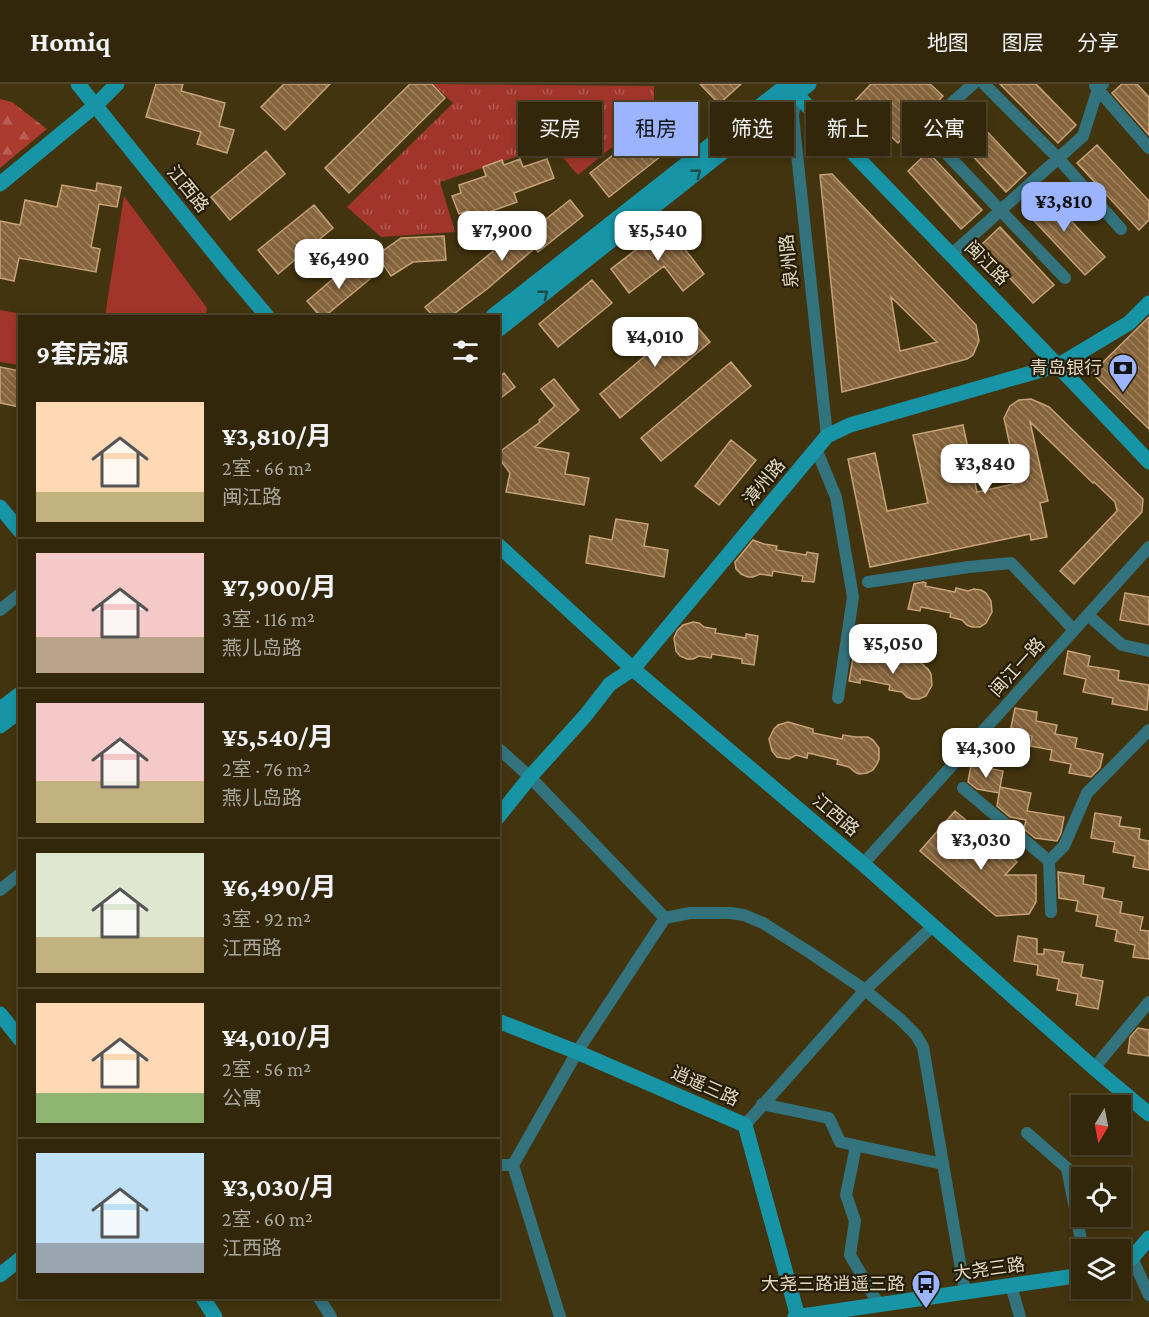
<!DOCTYPE html>
<html lang="zh">
<head>
<meta charset="utf-8">
<style>
  :root { --surface:#32270a; --page:#3d3318; --text:#f1f3f6; --muted:#a8a59c; --line:#4d442b; --accent:#9bb4fd }
  body { margin:0; font-family:"Crimson Pro","Noto Sans SC",serif; background:var(--page); color:var(--text); height:100vh; display:flex; flex-direction:column; font-size:22px; white-space:nowrap }
  * { box-sizing:border-box; margin:0 }
  p { font-size:20px; color:var(--muted) }
  .icon { flex:none; width:33px; height:33px; fill:none; stroke:currentColor; stroke-width:2; stroke-linecap:round; stroke-linejoin:round }
  .map { position:relative; flex:1; overflow:hidden }
  .panel { position:absolute; left:18px; top:231px; width:482px; height:984px; display:flex; flex-direction:column; background:var(--surface); border-radius:0px; box-shadow:0 3px 9px #0003,0 0 0 2px var(--line) }
  .panel>* { flex:none }
  .guide { position:absolute; left:518px; top:18px; width:542px; height:54px; display:flex; gap:12px }
  .needle { width:39px; rotate:190deg }
  .buttons { position:absolute; left:1071px; top:1011px; display:grid; gap:12px }
  .buttons a { display:grid; place-items:center; width:60px; height:60px; border-radius:0px; background:var(--surface); box-shadow:0 3px 9px #0003,0 0 0 2px var(--line); font-size:30px }
  .price { position:absolute; translate:-50% -51px; padding:0 14px; border-radius:12px; background:#fff; color:#222; font-size:20px; line-height:39px; filter:drop-shadow(0 2px 3px #0008) }
  .price::after { content:''; position:absolute; left:50%; top:36px; width:18px; height:14px; margin-left:-9px; background:inherit; clip-path:polygon(0 0,100% 0,50% 100%) }
  .price.active { background:var(--accent); color:#111 }
  ul { padding:0; list-style:none }
  li { display:flex; align-items:center; gap:18px; height:150px; padding:0 18px }
  li+li { border-top:2px solid var(--line) }
  li span { display:grid; place-items:center; flex:none; width:168px; height:120px; border-radius:0px; color:#555 }
  li>.icon { margin-inline-start:auto }
  span .icon { width:72px; height:72px; fill:#fffc; stroke-width:1 }
  li b { font-size:26px }
  h2 { display:flex; justify-content:space-between; align-items:center; height:72px; padding:0 18px; font-size:26px }
  .pill { padding:0 21px; border-radius:0px; background:var(--surface); box-shadow:0 3px 9px #0003,0 0 0 2px var(--line); font-size:21px; line-height:54px }
  .pill.active { background:var(--accent); color:#111 }
  header { display:flex; align-items:center; gap:36px; box-sizing:border-box; height:84px; padding:0 30px; background:var(--surface); border-bottom:2px solid var(--line) }
  header strong { font-size:28px }
  nav { display:flex; gap:33px; margin-inline-start:auto; font-size:21px }
  .map>svg:first-child { display:block }
  .grass { fill:url(#grass-tufts) }
  .forest { fill:url(#forest-firs) }
  .pitch { fill:#a1352a }
  .building { fill:url(#building-back-hatch); stroke:#c7a279; stroke-width:1.5; fill-rule:evenodd }
  .lines { fill:none; stroke-linecap:round; stroke-linejoin:round }
  .street { stroke:#33737e; stroke-width:12 }
  .secondary { stroke:#1795a6; stroke-width:15 }
  .oneway { stroke:#1f4c47 }
  .labels { text-anchor:middle; stroke-width:4.5; stroke-linejoin:round; paint-order:stroke }
  .street-label { font-size:18px; fill:#e3d9c0; stroke:#241c08 }
  .poi-label { font-size:18px; fill:#e3d9c0; stroke:#241c08; text-anchor:end }
</style>
</head>
<body>
<header>
<strong>Homiq</strong>
<nav><a>地图</a><a>图层</a><a>分享</a></nav>
</header>
<div class="map">
<svg width="1149" height="1233" viewBox="0 0 1149 1233">
  <defs>
    <pattern id="grass-tufts" width="24" height="20" patternUnits="userSpaceOnUse" patternTransform="scale(1.5)"><rect width="24" height="20" fill="#a1352a"/><path d="M3 7l-1-3M5 7V3M7 7l1-3M15 17l-1-3M17 17v-4M19 17l1-3" fill="none" stroke="#b25b51"/></pattern>
    <pattern id="forest-firs" width="22" height="20" patternUnits="userSpaceOnUse" patternTransform="scale(1.5)"><rect width="22" height="20" fill="#ab3a2f"/><path d="M5 1l3.5 6h-7zM16 11l3.5 6h-7z" fill="#ba5f55"/></pattern>
    <pattern id="building-back-hatch" width="6" height="6" patternUnits="userSpaceOnUse" patternTransform="scale(1.5)"><rect width="6" height="6" fill="#86643c"/><path d="M-1 5l2 2M0 0l6 6M5-1l2 2" fill="none" stroke="#9d815f"/></pattern>
  </defs>
  <rect width="100%" height="100%" fill="#42340e"/>
  <path class="grass" d="M433 0 654 2V29L578 91 552 61 440 98 455 148 381 153 347 123 453 19Z"/>
  <path class="forest" d="M0 15 12 18 47 45 0 84Z"/>
  <path class="pitch" d="M124 112 207 224 206 232H105Z
    M0 226 33 232H20L19 281 0 278Z"/>
  <path class="building" d="M156 0H183L181 7 225 19 219 42 234 46 227 69 197 60 201 48 146 33Z
    M284 0H330L285 46 261 23Z
    M410 0H432L445 14 349 109 325 84Z
    M700 0H741L719 20Z
    M871 0H930L943 12 898 59 854 18Z
    M1000 0H1036L1076 41 1058 59Z
    M1122 0H1137L1149 13V51L1112 9Z
    M679 19 698 43 609 113 590 89Z
    M964 23 1026 89 1006 108 944 41Z
    M1097 61 1149 117V136L1139 146 1077 79Z
    M266 67 285 90 230 136 211 113Z
    M928 68 982 126 961 145 908 87Z
    M520 75 523 83 547 75 554 94 514 109 517 118 470 135 467 127 459 130 452 112 461 109 459 101 486 92 483 83 502 76 504 81Z
    M832 90 976 241 979 257 973 271 967 275 842 308 820 91ZM891 213 937 258 900 267Z
    M97 99 121 103 117 123 99 120 91 163 100 165 96 188 19 174 14 197 0 194V137L20 141 25 116 57 123 62 101 96 107Z
    M1043 107 1105 173 1085 191 1023 125Z
    M570 116 583 132 538 168 535 164 487 205 451 232H433L425 223 508 155 513 161Z
    M314 121 333 144 278 190 258 166Z
    M667 142 704 190 683 207 664 182 629 209 611 185Z
    M1000 143 1054 201 1033 219 980 162Z
    M444 152 446 176 413 178 391 192 377 171 401 154Z
    M354 177 370 195 325 232H320L307 217Z
    M592 196 612 219 558 263 539 240Z
    M1149 233V345L1092 289Z
    M690 234 710 258 620 334 600 310Z
    M731 278 751 302 661 377 641 354Z
    M0 283 20 287V323L0 319Z
    M504 289 515 303 498 316V294Z
    M554 295 579 326 535 363 569 369 565 390 589 394 584 421 506 408 510 389 498 373V369L540 338 539 336 555 322 541 305Z
    M1031 315 1049 323 1143 415 1142 428 1074 500 1060 487 1117 427 1115 418 1094 398 1093 399 1030 338 1048 417 1040 419 1047 453 1031 456 1030 450 870 483 848 375 875 369 887 427 928 419 913 351 963 341 977 408 1018 399 1004 334 1010 322 1019 316Z
    M731 356 756 376 719 421 695 402Z
    M616 435 648 440 644 462 668 466 664 493 586 479 590 452 612 456Z
    M753 456 764 460 777 462 776 466 806 471 807 468 818 470 814 498 802 497 803 492 773 487 772 492 760 490 753 493H748L741 490 736 485 735 478Z
    M923 498 926 499 925 502 955 508 956 504 968 507 974 505 981 506 986 509 991 517 992 528 986 539 980 543H972L967 541 962 536 950 533 951 529 921 523 920 527 908 525 914 500Z
    M1125 509 1149 513V541L1120 536Z
    M693 538 699 539 704 543 716 545 715 549 746 554V550L758 552 754 581 742 579V575L712 570 711 574 699 572 693 575H687L680 572 676 567 674 554 677 547 683 541Z
    M1068 567 1090 572 1088 582 1119 587 1118 596 1149 601 1147 626 1112 620 1113 614 1083 608 1086 595 1064 590Z
    M854 568 866 571 865 574 895 580 896 576 908 579 914 578H920L928 585 931 590 932 601 926 612 919 615H912L907 613 902 608 889 606 890 601 860 595V599L849 597Z
    M1015 624 1037 628 1036 637 1057 641 1055 650 1077 654 1075 664 1103 670 1100 684 1091 693 1069 689 1071 680 1050 676 1052 666 1030 662 1032 652 1010 648Z
    M788 638 813 645V649L842 655 843 651 856 653H868L873 656 879 664V675L877 680 873 686 867 689 859 690 855 688 849 683 837 680 838 676 808 669 807 674 796 671 789 675 777 673 772 667 769 655 774 645 778 641Z
    M971 681 1003 687 999 709 977 705 968 698Z
    M1000 703 1031 709 1027 727 1064 733 1061 749 1057 757 1035 754 1024 745 1026 736 1010 733 997 722Z
    M955 727 979 747 963 767 981 782 992 769 1000 776 1006 769 1017 778 1005 791H1036V818L1029 830 996 832 920 767Z
    M1095 729 1121 733 1119 742 1140 745 1139 755 1149 757V786L1133 783 1135 772 1113 768 1115 758 1091 754Z
    M1058 788 1084 792 1083 800 1104 804 1102 814 1122 818 1120 829 1143 833 1140 846 1149 847V875L1133 873 1135 861 1115 857 1117 846 1096 842 1098 831 1076 827 1078 817 1059 814Z
    M1018 852 1037 855V870H1044V865L1064 868 1062 878 1083 881 1081 893 1103 897 1098 925 1076 921 1078 910 1057 906 1059 895 1037 891 1038 881 1014 877Z
    M1138 944 1149 946V972L1128 969 1130 953Z"/>
  <g class="lines">
    <path class="street" d="M973 0 923 45 1065 194
      M984 0 1058 74 1121 145
      M1095 2 1149 64
      M796 10 793 32 827 352
      M951 171 1083 52 1098 5 1103 0
      M816 365 836 413 853 513 838 614
      M868 498 969 483 1011 479 1074 546
      M0 526 20 510
      M1088 531 1122 561 1149 567
      M498 664 530 693 665 834
      M963 704 1049 777
      M863 780 1149 463
      M0 806 20 790
      M1051 828 1049 777 1064 762 1087 709 1149 646
      M1094 984 1149 918
      M762 1020 829 1034 840 1058 943 1080
      M745 1041 865 906 933 842
      M1027 1049 1067 1084 1083 1166
      M856 1062 846 1111 855 1137 850 1171 879 1221
      M498 1081H513
      M1132 1174 1149 1211
      M1011 1201 1020 1233
      M319 1214 331 1233
      M560 1233 513 1081 577 968 665 834 690 829H730L744 831 763 839 809 868 865 906 900 935 916 951 923 963 965 1208"/>
    <path class="secondary" d="M78 0 228 186 267 232
      M792 0 796 10C914 133 1033 254 1149 378
      M0 100 96 21 117 0
      M493 232 788 0
      M498 246 809 0
      M0 423 20 447
      M498 461 633 585 863 780 1094 984 1149 1030
      M0 625 20 610
      M0 642 20 627
      M498 733 530 693 585 632 610 600 633 585 827 352 850 341 1059 281 1129 239 1149 219
      M0 930 20 955
      M498 937 577 968 745 1041 798 1233
      M1120 1178 1132 1174 1149 1154
      M0 1191 20 1175
      M203 1214 215 1233
      M795 1233 1082 1191"/>
  </g>
  <defs><path id="oneway-chevron" d="M-2-3.5L2.5 0L-2 3.5" fill="none" stroke-width="1.6" stroke-linecap="round" stroke-linejoin="round" transform="scale(1.5)"/></defs>
  <g class="oneway">
    <use href="#oneway-chevron" transform="translate(697 89) rotate(-38)"/>
    <use href="#oneway-chevron" transform="translate(544 210) rotate(-38)"/>
  </g>
  <defs>
    <g id="bank-pin" transform="scale(1.5)"><path d="M0 17L-7.5 6A9.5 9.5 0 1 1 7.5 6Z" fill="#9bb4fd" stroke="#241c08"/><path d="M-6-4H6V4H-6ZM0-2.3a2.3 2.3 0 1 0 0 4.6a2.3 2.3 0 1 0 0-4.6Z" fill="#111"/></g>
    <g id="bus-pin" transform="scale(1.5)"><path d="M0 17L-7.5 6A9.5 9.5 0 1 1 7.5 6Z" fill="#9bb4fd" stroke="#241c08"/><path d="M-5-6H5V4H4V6H2V4H-2V6H-4V4H-5ZM-3.5-4V0h7V-4ZM-3.5 1.2v1.5H-2V1.2ZM2 1.2v1.5H3.5V1.2Z" fill="#111"/></g>
  </defs>
  <g fill-rule="evenodd">
    <use href="#bank-pin" x="1123" y="284"/>
    <use href="#bus-pin" x="926" y="1200"/>
  </g>
  <g class="labels">
    <g class="street-label">
      <text transform="translate(188 105) rotate(51)" y="6">江西路</text>
      <text transform="translate(789 177) rotate(-96)" y="6">泉州路</text>
      <text transform="translate(987 179) rotate(45)" y="6">闽江路</text>
      <text transform="translate(764 398) rotate(-50)" y="6">漳州路</text>
      <text transform="translate(1017 583) rotate(-48)" y="6">闽江一路</text>
      <text transform="translate(836 731) rotate(40)" y="6">江西路</text>
      <text transform="translate(705 1002) rotate(24)" y="6">逍遥三路</text>
      <text transform="translate(989 1185) rotate(-8)" y="6">大尧三路</text>
    </g>
    <g class="poi-label">
      <text x="1102" y="290">青岛银行</text>
      <text x="905" y="1206">大尧三路逍遥三路</text>
    </g>
  </g>
</svg>
<div class="buttons">
<a><svg class="needle" viewBox="-14 -14 28 28"><path d="M0-13l5 13h-10z" fill="#e53935"/><path d="M0 13l5-13h-10z" fill="#a8a59c"/></svg></a>
<a><svg class="icon" aria-label="locate" viewBox="0 0 24 24"><circle cx="12" cy="12" r="6"/><path d="M12 2v4M12 18v4M2 12h4M18 12h4"/></svg></a>
<a><svg class="icon" aria-label="layers" viewBox="0 0 24 24"><path d="M12 4l9 5-9 5-9-5zM3 14l9 5 9-5"/></svg></a>
</div>
<b class="price active" style="left:1064px;top:149px">¥3,810</b>
<b class="price" style="left:502px;top:178px">¥7,900</b>
<b class="price" style="left:658px;top:178px">¥5,540</b>
<b class="price" style="left:339px;top:206px">¥6,490</b>
<b class="price" style="left:655px;top:284px">¥4,010</b>
<b class="price" style="left:985px;top:411px">¥3,840</b>
<b class="price" style="left:893px;top:591px">¥5,050</b>
<b class="price" style="left:986px;top:695px">¥4,300</b>
<b class="price" style="left:981px;top:787px">¥3,030</b>
<div class="guide">
<a class="pill">买房</a>
<a class="pill active">租房</a>
<a class="pill">筛选</a>
<a class="pill">新上</a>
<a class="pill">公寓</a>
</div>
<section class="panel">
<h2>9套房源<svg class="icon" aria-label="filters" viewBox="0 0 24 24"><path d="M4 7h16M4 17h16"/><circle cx="9" cy="7" r="2"/><circle cx="15" cy="17" r="2"/></svg></h2>
<ul>
<li><span style="background:linear-gradient(#ffd9b3 75%,#c2b280 0)"><svg class="icon" aria-label="home" viewBox="0 0 24 24"><path d="M3 11l9-7 9 7M6 9v11h12V9"/></svg></span><div><b>¥3,810/月</b><p>2室 · 66 m²</p><p>闽江路</p></div></li>
<li><span style="background:linear-gradient(#f6c9c9 70%,#b9a48a 0)"><svg class="icon" aria-label="home" viewBox="0 0 24 24"><path d="M3 11l9-7 9 7M6 9v11h12V9"/></svg></span><div><b>¥7,900/月</b><p>3室 · 116 m²</p><p>燕儿岛路</p></div></li>
<li><span style="background:linear-gradient(#f6c9c9 65%,#c2b280 0)"><svg class="icon" aria-label="home" viewBox="0 0 24 24"><path d="M3 11l9-7 9 7M6 9v11h12V9"/></svg></span><div><b>¥5,540/月</b><p>2室 · 76 m²</p><p>燕儿岛路</p></div></li>
<li><span style="background:linear-gradient(#dfe7d0 70%,#c2b280 0)"><svg class="icon" aria-label="home" viewBox="0 0 24 24"><path d="M3 11l9-7 9 7M6 9v11h12V9"/></svg></span><div><b>¥6,490/月</b><p>3室 · 92 m²</p><p>江西路</p></div></li>
<li><span style="background:linear-gradient(#ffd9b3 75%,#8fb573 0)"><svg class="icon" aria-label="home" viewBox="0 0 24 24"><path d="M3 11l9-7 9 7M6 9v11h12V9"/></svg></span><div><b>¥4,010/月</b><p>2室 · 56 m²</p><p>公寓</p></div></li>
<li><span style="background:linear-gradient(#bfe0f5 75%,#9aa5b1 0)"><svg class="icon" aria-label="home" viewBox="0 0 24 24"><path d="M3 11l9-7 9 7M6 9v11h12V9"/></svg></span><div><b>¥3,030/月</b><p>2室 · 60 m²</p><p>江西路</p></div></li>
</ul>
</section>
</div>
</body>
</html>
